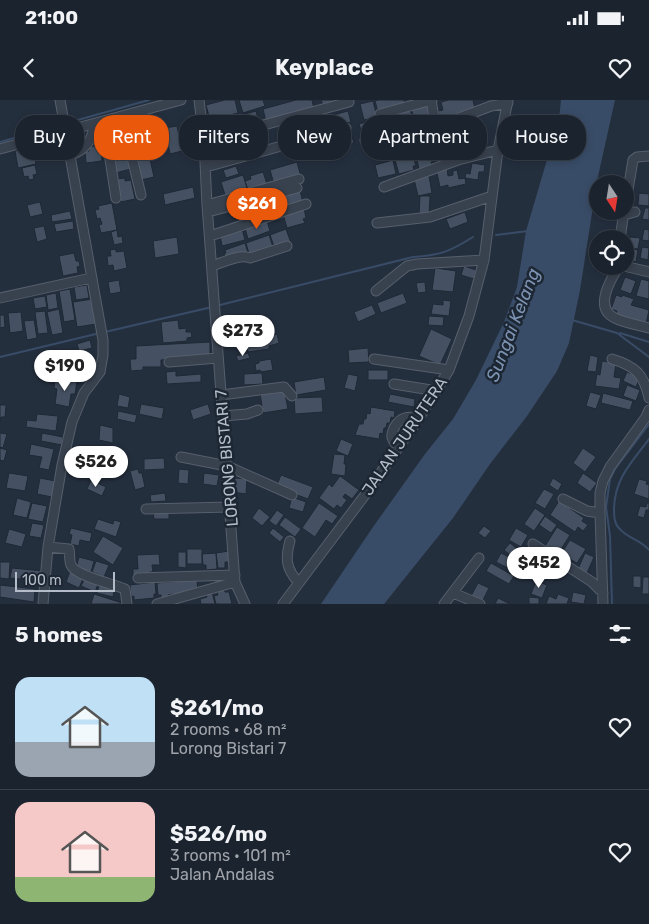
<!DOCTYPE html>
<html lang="en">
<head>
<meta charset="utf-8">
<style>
  :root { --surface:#1b232e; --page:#242b36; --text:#f1f3f6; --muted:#a0a4aa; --line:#39404a; --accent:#ea580c }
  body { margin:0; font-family:Rubik,sans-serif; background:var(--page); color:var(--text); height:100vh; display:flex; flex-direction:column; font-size:19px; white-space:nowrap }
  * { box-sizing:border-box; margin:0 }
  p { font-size:16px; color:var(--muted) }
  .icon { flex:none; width:28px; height:28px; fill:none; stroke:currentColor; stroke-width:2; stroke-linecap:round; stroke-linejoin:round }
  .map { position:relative; height:504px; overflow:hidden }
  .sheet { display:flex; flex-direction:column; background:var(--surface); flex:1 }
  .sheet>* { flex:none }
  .banner { position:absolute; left:15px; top:15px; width:620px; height:45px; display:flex; gap:10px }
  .needle { width:32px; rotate:168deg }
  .tools { position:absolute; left:589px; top:75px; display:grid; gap:10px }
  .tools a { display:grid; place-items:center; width:45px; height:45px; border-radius:50%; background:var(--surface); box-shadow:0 2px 8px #0003,0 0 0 1px var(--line); font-size:25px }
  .scale { position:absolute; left:15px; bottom:12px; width:100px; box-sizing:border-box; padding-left:5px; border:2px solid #b4bcc9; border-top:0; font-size:14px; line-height:18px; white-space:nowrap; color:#b4bcc9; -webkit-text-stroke:4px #1d2633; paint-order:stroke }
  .price { position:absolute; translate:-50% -42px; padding:0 11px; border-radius:18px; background:#fff; color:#222; font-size:16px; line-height:32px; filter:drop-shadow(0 1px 2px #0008) }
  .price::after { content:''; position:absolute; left:50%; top:30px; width:15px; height:11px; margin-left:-8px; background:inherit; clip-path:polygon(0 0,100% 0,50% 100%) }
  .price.on { background:var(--accent); color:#fff }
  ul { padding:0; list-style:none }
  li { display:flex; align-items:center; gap:15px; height:125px; padding:0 15px }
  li+li { border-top:1px solid var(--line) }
  li span { display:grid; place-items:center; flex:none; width:140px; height:100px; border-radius:15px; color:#555 }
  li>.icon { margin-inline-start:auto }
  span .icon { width:60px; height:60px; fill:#fffc; stroke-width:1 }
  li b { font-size:21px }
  h2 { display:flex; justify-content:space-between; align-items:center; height:60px; padding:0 15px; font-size:21px }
  .pill { padding:0 18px; border-radius:20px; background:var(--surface); box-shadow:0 2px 8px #0003,0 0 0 1px var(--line); font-size:18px; line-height:45px }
  .pill.on { background:var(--accent); color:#fff }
  .status { display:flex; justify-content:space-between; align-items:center; height:35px; padding:0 25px; background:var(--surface); direction:ltr }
  .status svg { height:14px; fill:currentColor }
  header { display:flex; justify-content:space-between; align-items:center; height:65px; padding:0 15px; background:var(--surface); font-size:22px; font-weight:700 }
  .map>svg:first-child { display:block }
  .water { fill:#394c67 }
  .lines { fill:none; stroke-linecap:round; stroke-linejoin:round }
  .stream { stroke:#394c67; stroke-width:2 }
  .building { fill:#455162; stroke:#1f2835 }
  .minor-casing { stroke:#565f6c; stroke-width:11 }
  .minor { stroke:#38414e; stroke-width:9 }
  .labels { text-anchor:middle; stroke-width:5; stroke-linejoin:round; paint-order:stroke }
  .street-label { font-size:16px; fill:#b4bcc9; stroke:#1d2633 }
  .water-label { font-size:18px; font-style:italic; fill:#7c92b1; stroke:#1d2633 }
</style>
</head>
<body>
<div class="status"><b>21:00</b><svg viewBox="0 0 49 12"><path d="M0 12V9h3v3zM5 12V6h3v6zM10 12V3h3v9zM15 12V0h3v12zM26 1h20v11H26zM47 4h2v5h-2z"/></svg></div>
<header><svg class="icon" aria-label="back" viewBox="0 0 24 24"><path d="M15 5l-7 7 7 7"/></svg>Keyplace<svg class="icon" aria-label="heart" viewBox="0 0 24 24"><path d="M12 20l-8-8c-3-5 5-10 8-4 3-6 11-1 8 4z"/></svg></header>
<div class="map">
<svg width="649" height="504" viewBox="0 0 649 504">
  <rect width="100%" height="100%" fill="#242f3e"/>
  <path class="water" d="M561 0H615L597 81 580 190 569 243 557 271 527 316 490 364 453 418 384 504H321L373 427 425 354 453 319 476 280 504 222 517 187 526 131 559 19Z"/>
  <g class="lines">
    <path class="stream" d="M67 23 149 0
      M0 42 60 25
      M496 135 528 131
      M216 206 413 157C441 155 449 152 473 137
      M572 220 617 233 649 257
      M105 232 212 207
      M620 233 649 242
      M0 257 100 233
      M649 339C632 362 615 378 614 408 614 418 614 425 623 432 631 439 642 441 649 450
      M612 504 610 436 606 407 610 379 615 369 649 324"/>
  </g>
  <path class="building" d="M225 0H235L238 13 210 20 206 5Z
    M239 0H263L265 6 243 13Z
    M296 0H312L314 9 266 22 263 9Z
    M321 0H342L323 5Z
    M378 0H404L405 4 378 12 375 1Z
    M449 0H473L475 9 440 18 438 11 443 10 441 2Z
    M373 1 377 17 364 20 360 4Z
    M428 4 432 17 420 20 419 16 414 18 411 9Z
    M410 9 414 23 394 29 390 15Z
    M256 11 259 23 209 37 206 25Z
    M348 11 351 22 335 26 333 15Z
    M139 16 142 25 129 28 127 19Z
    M372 20 375 34 363 37 359 24Z
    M177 26 182 51 170 54 165 28Z
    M459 26 460 35 440 37 439 29Z
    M143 27 154 77 141 80 130 30Z
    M350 30 354 43 324 51 320 38Z
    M471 37 475 51 456 56 452 42Z
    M450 42 452 52 441 54 440 43Z
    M101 45 102 61 86 63 85 52 89 51V47Z
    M33 47 36 64 18 68 15 51Z
    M433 49 436 61 431 62 432 65 419 69 417 60 423 58 421 51Z
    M128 53 131 69 115 73 111 57Z
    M413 55 416 66H413L414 70 399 74 395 60Z
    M393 60 396 74 378 78 375 65Z
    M297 62 301 77 274 84 270 70Z
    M472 63 485 65 484 72H479L478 80 465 78 466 73 470 74Z
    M35 65 37 74 33 75 34 79 29 80 28 76 24 77 22 68Z
    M236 66 239 74 226 78 223 70Z
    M447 67 448 76 453 75V71L457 70 459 79 465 78 466 84 448 88V85L440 87 436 69Z
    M263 72 267 84 248 90 245 81 251 79 250 76Z
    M243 75 248 91 226 98 221 82Z
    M429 76 432 93 418 96 414 79Z
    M125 78V81L131 80 135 99 121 102 117 79Z
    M193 87 195 98 165 105 163 94Z
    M300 90 303 103 282 109 279 96Z
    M639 93 649 94V106L638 105Z
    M420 96H430L429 116 419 115Z
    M40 102 43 114 30 117 27 105Z
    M112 103 117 130 101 133 99 125 102 124 100 118 97 119 95 110 99 109 98 106Z
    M241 105 244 115 233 119 230 109Z
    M304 108 306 118 303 119 305 123 287 128 283 114Z
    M645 108H649V120L642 119Z
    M70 111 72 119 52 122 51 115Z
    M465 112 468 122 450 129 446 119Z
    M73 121 74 129 56 132 54 124Z
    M267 121 270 131 248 139 245 128Z
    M44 126 47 139 37 142 34 128Z
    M242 129 245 140 222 146 220 135Z
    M286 129 291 143 275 149 270 135Z
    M644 129 649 130V141L642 140Z
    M117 130 118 137 122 136 123 143 114 145 111 132Z
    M269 135 274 150 250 157 246 143Z
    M177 137 179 154 155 158 153 141Z
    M630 137 640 138 638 149 628 148Z
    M245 143 248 153 227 161 224 153H226L225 150Z
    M642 147 649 148 648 160 640 158Z
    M628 148 638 150 636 162 626 160Z
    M116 149V152L124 151 127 168 114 171 113 165 108 166 107 156H111L110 150Z
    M74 153 76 161H79L80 166 77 167 78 173 63 176 59 156Z
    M464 166 476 170 474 179 461 175Z
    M435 168 456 171 453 192 432 190Z
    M625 177 636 181 631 194 620 190Z
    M641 179 649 181V199L636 196Z
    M119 180 121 192 110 194 108 182Z
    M425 182 426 192 418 193 416 183Z
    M87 185 89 198 76 200 74 187Z
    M70 189 75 220 64 222 59 191Z
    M56 193 58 208 48 210 46 195Z
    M403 193 407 203 381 213 377 203Z
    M616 195 622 197V195L634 199 631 205 649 210 646 224 615 217 617 211 611 209Z
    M45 196 47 207 35 209 33 198Z
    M93 199 96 224 77 227 73 202Z
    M443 200 451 201 449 216 431 214 433 204 443 205Z
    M372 205 376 214 358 222 354 212Z
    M59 209 63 233 52 235 47 212Z
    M45 211 48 233 38 234 35 212Z
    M21 212 23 231 10 233 8 213Z
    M0 215H4L5 227 0 228Z
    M429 216 444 217 443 226 428 225Z
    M34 220 37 238 27 240 24 221Z
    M178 220 179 229 186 228V232H191L192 237 187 238V241L163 243 161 222Z
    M431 229 452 239 440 265 419 256Z
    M277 234 279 243 269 246V249L248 252 245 237 255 235V238Z
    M90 240 92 248 79 251 77 244Z
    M210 242V255L161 260V267H143V270L131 271 130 259H136V246Z
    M368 248 369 262 349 263 348 250Z
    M248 253 250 258 238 261 236 256Z
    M590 255 598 257 596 272 587 271Z
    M80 256 82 264 85 263 86 269 69 274 65 261Z
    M271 259 273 270 261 272 260 270 256 271 255 264 259 263V261Z
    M602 261 616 263 614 277 621 278 619 289 595 286 597 274 600 275Z
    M368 270H388V280H368Z
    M176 271V276L201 274V282L167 284 166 272Z
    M627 272 640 277 636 287 623 281Z
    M262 273 263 284 244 285V274Z
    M348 274 358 276 355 291 344 288Z
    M324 277 326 290 296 295 294 282Z
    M65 279 77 281 75 294H71L69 307 55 304 57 289 54 288 55 281 64 282Z
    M627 285 640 290 636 301 623 296Z
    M284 289 288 309 263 313 260 293Z
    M590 292 601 295 596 309 586 306Z
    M603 293 633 301 630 310 601 303Z
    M119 294 130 297 128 308 117 306Z
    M390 294 415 299 414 307 388 302Z
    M322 297 323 312 295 314 294 298Z
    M141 304 164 308 162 319 139 314Z
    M208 304 211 314 193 320 190 310Z
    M0 305H6L5 317H1L0 321Z
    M371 307 395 311 394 318 391 317 390 323H387L386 328H384L383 334 380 333 379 339 355 335 359 324H363L364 319H366L367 313 370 314Z
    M118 311 137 315 135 323 117 319Z
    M37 314 58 316 56 331 26 327 27 320 36 321Z
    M100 325 113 328V343L99 340Z
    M0 333 7 334 3 348 0 347Z
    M42 333 63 337 62 345 41 341Z
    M341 339 353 344 348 356 336 351Z
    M31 344 54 349 49 370 39 368 42 357 29 355Z
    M0 348 7 350 4 361 0 360Z
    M583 348 596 357 585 372 573 363Z
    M334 354 345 355 344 364H346L345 376 331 374Z
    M164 358 165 369 144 370V359Z
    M138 369 139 373H142L145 387 135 390 130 371Z
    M179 369 189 370 188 384 178 383Z
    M9 373 28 376 25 391 6 388Z
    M204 373 219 375 217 386 203 384Z
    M583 373 597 383 590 392 577 383Z
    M281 375 313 387 308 399 276 387Z
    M340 376 359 390 352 399 345 394 343 397 347 400 341 408 337 405 334 409 319 398 329 384 332 387Z
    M40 378 55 381 52 397 37 394Z
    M235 378 247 379 246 394 233 392Z
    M553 378 562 384 558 391 549 385Z
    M639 379 647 381 646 384 649 385V399L634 394Z
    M91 380 106 387 102 396 87 389Z
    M544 389 554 394 545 409 535 403Z
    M165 393 166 401 151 402 150 395Z
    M292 397 306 402 303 412 289 408Z
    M17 398 31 402 27 418 13 415Z
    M559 401 584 418 582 421 588 425 583 431 578 427 575 432 550 415Z
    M32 403 47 406 43 422 28 419Z
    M319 403 338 416 332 424 326 420 315 437 302 428Z
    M647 403H649V410H646L644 418 637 416 640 406 646 407Z
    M259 408 270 417 262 426 252 418Z
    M535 408 545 415 534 431 524 424Z
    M277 410 284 415 276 426 269 421Z
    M169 411V419H154L153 412Z
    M545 416 557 425 551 433 539 425Z
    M285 417 301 429 295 437 279 425Z
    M98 419 113 424 114 420 121 422 116 437 94 429Z
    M32 423 44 425 41 438 29 436Z
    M484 426 491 431 485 438 478 433Z
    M557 427 570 435 558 454 545 446Z
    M71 428 92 433 90 442 80 440 79 446 70 444 72 435 69 434Z
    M273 428 284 437 280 442 269 433Z
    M516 428 528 435 521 447 509 440Z
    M9 429 26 434 22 447 5 443Z
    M103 436 123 448 113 465 93 452Z
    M570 440 586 449 577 463 561 454Z
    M510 443 522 453 516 460 504 450Z
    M187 449H202V464H187Z
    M229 451 230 462H225V468H218L216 453Z
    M178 452H186V468L178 467Z
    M216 453 217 469 206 470V465H203L202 454Z
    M501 453 513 459 508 468 496 462Z
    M585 453 594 457 587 473 578 469Z
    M159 454 160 465H152L153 472H150V476H133V469H138L137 455Z
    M533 454 555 466 549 477 527 465Z
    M79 457 94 461 91 472 76 468Z
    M96 461 109 465 104 477 92 472Z
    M0 462H10L9 479 0 478Z
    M491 463 514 476 509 484 486 471Z
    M12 468 43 471 41 481 10 478Z
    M70 471 84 476 79 488 66 482Z
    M86 476 99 481 95 492 81 486Z
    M633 476H641V488L633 487Z
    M643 477H649V494H642Z
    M197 480 198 493 173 497V494L168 495 169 498H161V495H158L157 483Z
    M536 481 547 485 542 498 531 494Z
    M100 482 115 486 113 497 97 493Z
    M155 482 156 494H154V498L134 500V496L131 497 130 485Z
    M478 483 489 488 482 502 471 496Z
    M0 485 35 489 34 502 0 497Z
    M224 489 225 492H229L232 504H216L214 496 218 495 217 491Z
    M212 492 215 504H201L200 499 207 497 206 493Z
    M573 492 586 495 584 504 571 502Z
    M94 494 122 503V504H91Z
    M558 494 569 498 567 504H546L549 496 556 499Z
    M529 497 539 498V504H529Z
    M498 498 510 504H495Z"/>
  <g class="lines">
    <g class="minor-casing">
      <path id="minor" d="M199 0 204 41 207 105 235 482 245 504
        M431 0 435 23
        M380 14 432 0
        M122 16 141 95
        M104 21 116 98
        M365 40 459 18 491 6 508 3
        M204 41 349 2
        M0 49 181 0
        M70 55C85 51 93 39 94 24
        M206 67 346 28
        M384 87 458 60 498 50
        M207 105 299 79
        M625 108 633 60 637 57 649 56
        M208 112 297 88
        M624 115 635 112
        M377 123 430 117 492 96
        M210 136 306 104
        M620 139 624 111
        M212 166C222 163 241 153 250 158L287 146
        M619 166C611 179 593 208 615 218 625 223 638 225 649 228
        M624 166 649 172
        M376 191 407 166 417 164 484 160
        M0 198 91 178
        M374 259 449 270
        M612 259C635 266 644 274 649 298
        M169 262 218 258
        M394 284 437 291
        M221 295 284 287 292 296
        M223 316 247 314 258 310
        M398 347C396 344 392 340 392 337 391 334 393 331 394 328 400 317 407 316 419 318
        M181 357 227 366 292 395
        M563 399 587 411 600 413
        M146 409 230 407
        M290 441C285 459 286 469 299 483
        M533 444 592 482 603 493
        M48 447 69 449C70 454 69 461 71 465 75 476 114 484 125 489L127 504
        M138 478 235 475
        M453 493 480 504
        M43 504 48 447 62 365 72 322 84 293 100 272 103 255V240L60 0
        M157 504 235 482
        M283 504 365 395 419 318 449 270 469 216 484 160 498 50 508 0
        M444 504 479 458
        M603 504 600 413V393L603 381 610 367 646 317 649 310"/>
    </g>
    <use href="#minor" class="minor"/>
  </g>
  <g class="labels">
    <g class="street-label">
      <text transform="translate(404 336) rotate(-56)" y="6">JALAN JURUTERA</text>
      <text transform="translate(226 358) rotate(-95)" y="6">LORONG BISTARI 7</text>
    </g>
    <g class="water-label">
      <text transform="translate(513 225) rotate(-69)" y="6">Sungai Kelang</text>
    </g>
  </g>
</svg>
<div class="tools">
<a><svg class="needle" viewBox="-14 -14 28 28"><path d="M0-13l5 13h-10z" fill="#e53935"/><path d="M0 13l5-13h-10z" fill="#a0a4aa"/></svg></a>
<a><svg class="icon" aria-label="locate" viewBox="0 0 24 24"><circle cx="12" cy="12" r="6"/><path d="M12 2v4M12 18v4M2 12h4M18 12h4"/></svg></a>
</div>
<div class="scale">100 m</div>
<b class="price on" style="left:257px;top:130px">$261</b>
<b class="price" style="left:243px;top:257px">$273</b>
<b class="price" style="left:65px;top:292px">$190</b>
<b class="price" style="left:96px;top:388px">$526</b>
<b class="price" style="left:539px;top:489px">$452</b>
<div class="banner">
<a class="pill">Buy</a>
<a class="pill on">Rent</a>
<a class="pill">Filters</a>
<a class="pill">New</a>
<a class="pill">Apartment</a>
<a class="pill">House</a>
</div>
</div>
<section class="sheet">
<h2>5 homes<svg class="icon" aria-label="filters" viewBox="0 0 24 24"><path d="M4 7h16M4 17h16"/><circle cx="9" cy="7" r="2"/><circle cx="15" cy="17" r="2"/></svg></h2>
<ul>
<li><span style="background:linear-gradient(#bfe0f5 65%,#9aa5b1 0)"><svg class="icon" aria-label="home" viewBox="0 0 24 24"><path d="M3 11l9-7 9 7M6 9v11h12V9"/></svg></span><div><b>$261/mo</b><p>2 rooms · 68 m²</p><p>Lorong Bistari 7</p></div><svg class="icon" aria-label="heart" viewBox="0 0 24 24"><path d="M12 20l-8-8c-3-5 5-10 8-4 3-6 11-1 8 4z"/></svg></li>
<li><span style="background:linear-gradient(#f6c9c9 75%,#8fb573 0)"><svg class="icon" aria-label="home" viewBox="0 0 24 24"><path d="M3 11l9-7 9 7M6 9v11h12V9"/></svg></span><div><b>$526/mo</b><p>3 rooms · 101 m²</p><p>Jalan Andalas</p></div><svg class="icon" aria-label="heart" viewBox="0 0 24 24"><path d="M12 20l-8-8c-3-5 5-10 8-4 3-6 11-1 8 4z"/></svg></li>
</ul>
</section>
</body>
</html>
